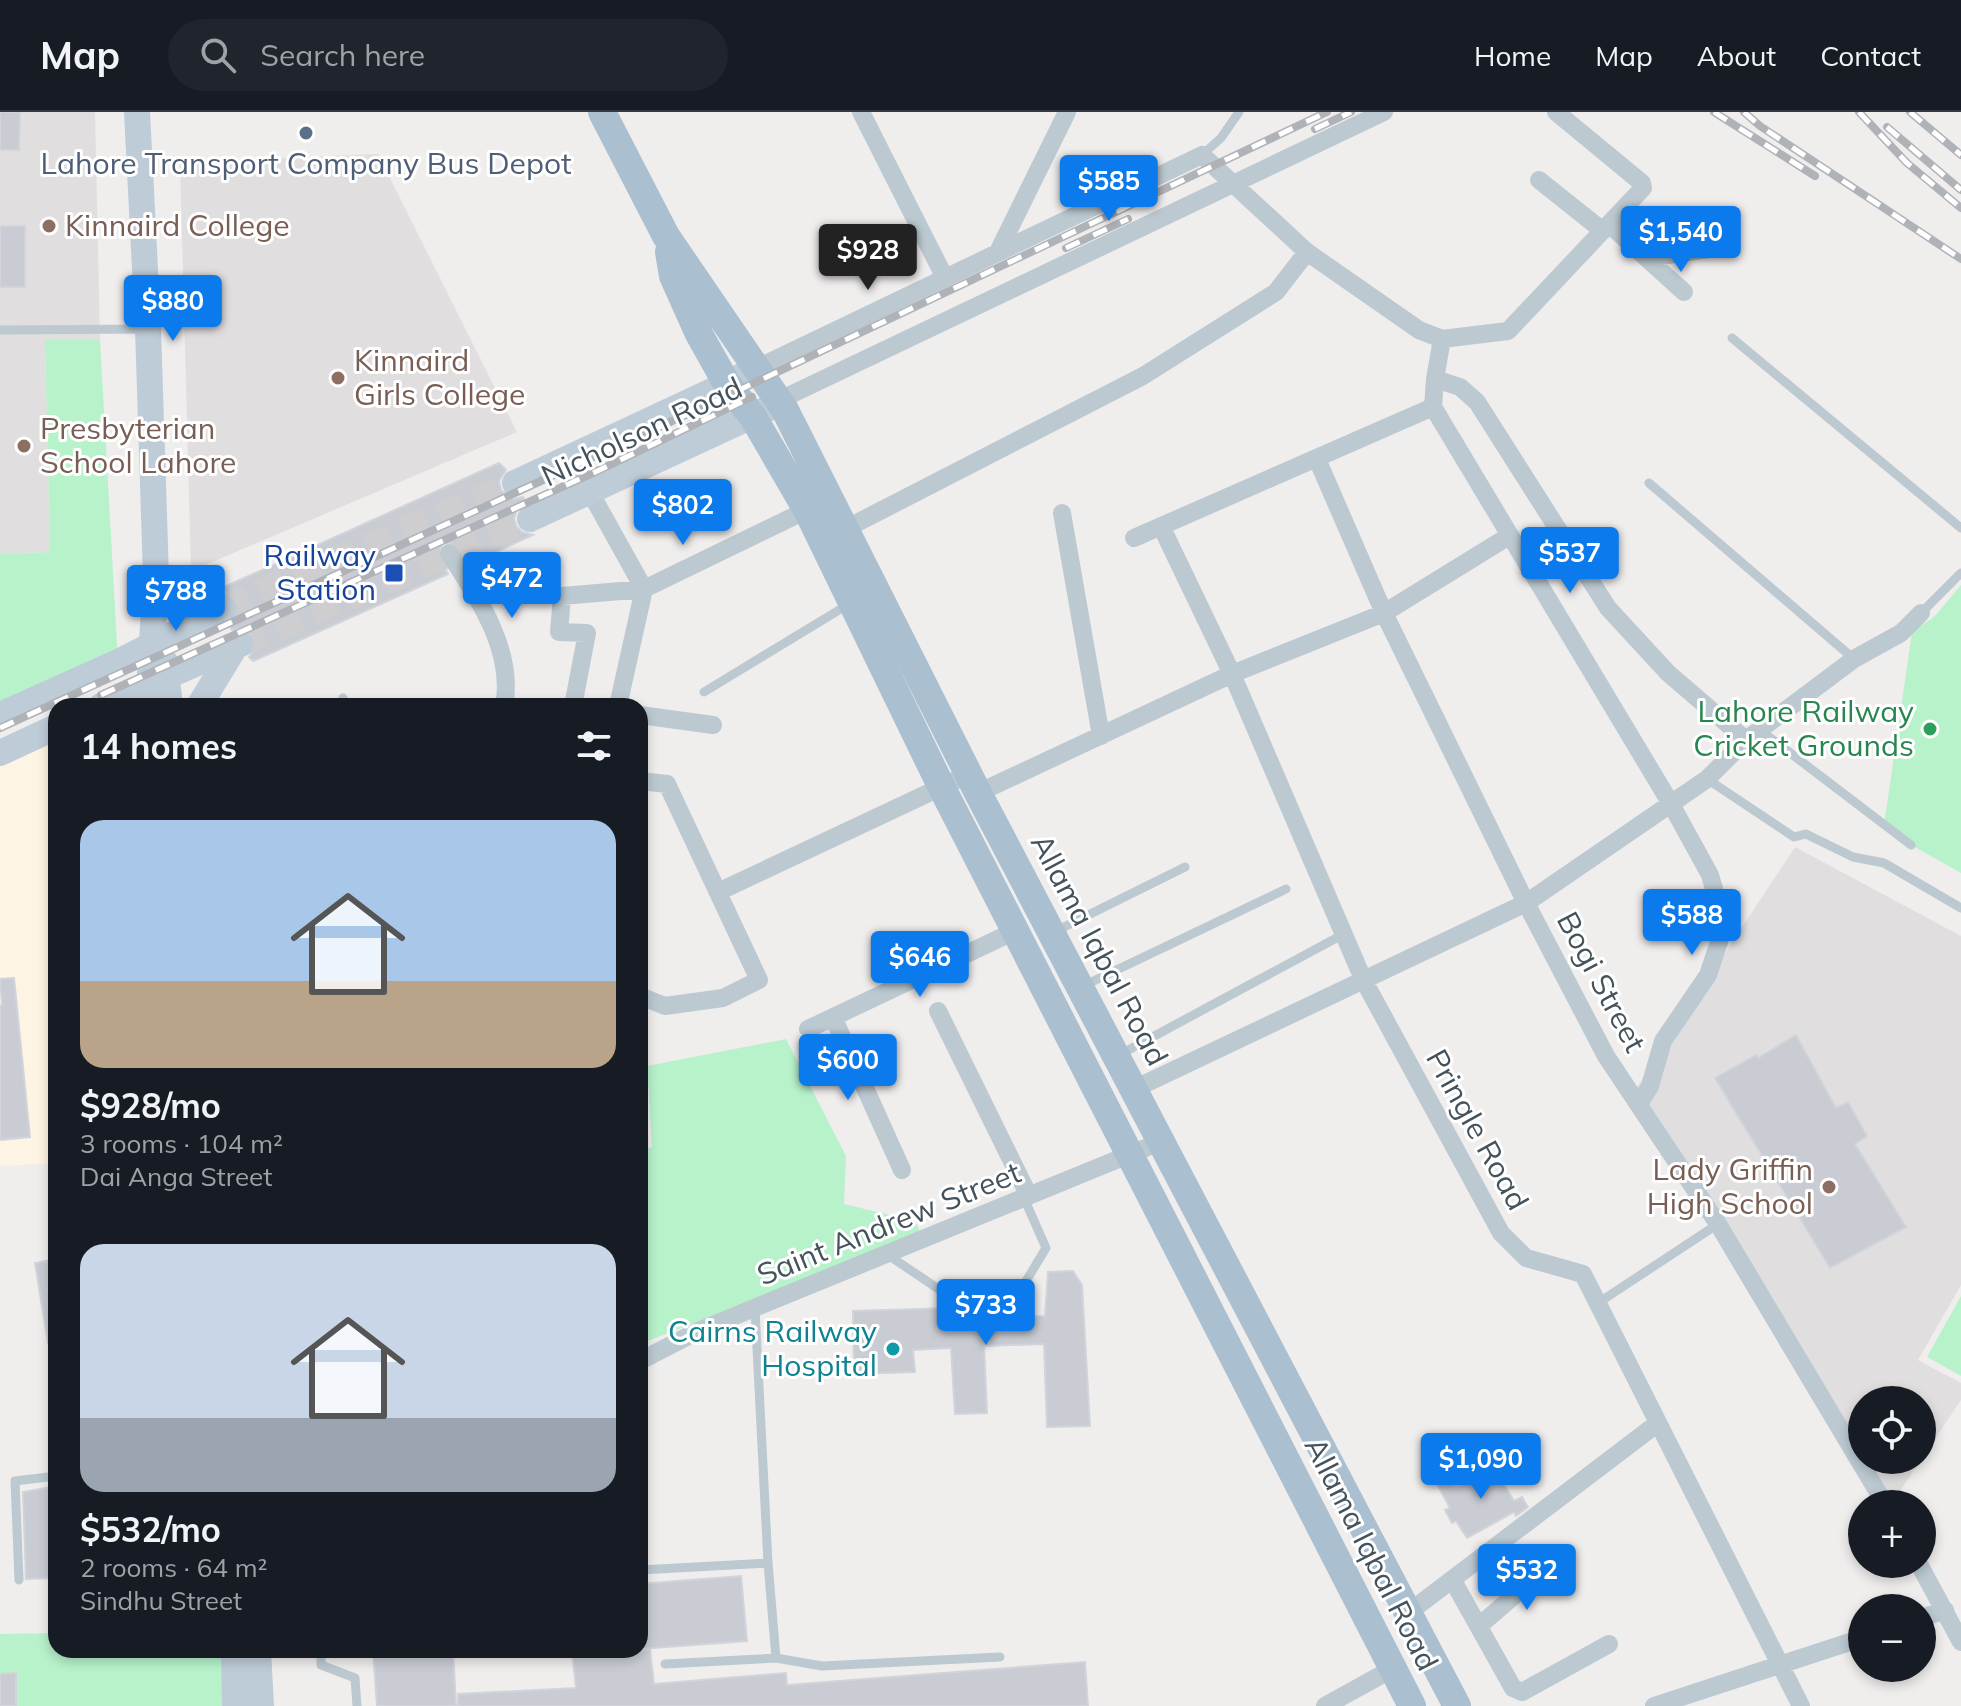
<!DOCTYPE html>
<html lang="en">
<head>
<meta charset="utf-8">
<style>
  :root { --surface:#171b24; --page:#20242c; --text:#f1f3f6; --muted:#9ea1a6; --line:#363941; --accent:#0b7aec }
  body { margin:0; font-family:Mulish,sans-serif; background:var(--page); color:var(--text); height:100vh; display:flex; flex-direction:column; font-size:30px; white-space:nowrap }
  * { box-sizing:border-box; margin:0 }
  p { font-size:26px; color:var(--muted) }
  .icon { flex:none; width:44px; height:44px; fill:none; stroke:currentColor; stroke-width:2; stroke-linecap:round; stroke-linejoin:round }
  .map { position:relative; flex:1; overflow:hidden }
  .side { position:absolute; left:48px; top:586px; width:600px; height:960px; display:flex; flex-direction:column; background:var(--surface); border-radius:24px; box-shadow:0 4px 12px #0003 }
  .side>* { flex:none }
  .tools { position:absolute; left:1848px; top:1274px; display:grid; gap:16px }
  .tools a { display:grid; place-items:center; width:88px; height:88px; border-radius:50%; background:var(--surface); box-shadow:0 4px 12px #0003; font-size:40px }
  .price { position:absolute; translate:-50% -68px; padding:0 18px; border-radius:8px; background:var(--accent); color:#fff; font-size:26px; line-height:52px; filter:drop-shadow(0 2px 4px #0008) }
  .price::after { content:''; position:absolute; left:50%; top:48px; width:24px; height:18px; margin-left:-12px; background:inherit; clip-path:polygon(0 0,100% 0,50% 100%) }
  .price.on { background:#222; color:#fff }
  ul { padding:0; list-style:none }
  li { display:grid; align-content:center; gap:16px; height:424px; padding:0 32px }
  li span { display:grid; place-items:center; height:248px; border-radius:24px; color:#555 }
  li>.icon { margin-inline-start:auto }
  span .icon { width:144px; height:144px; fill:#fffc; stroke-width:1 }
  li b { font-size:34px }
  h2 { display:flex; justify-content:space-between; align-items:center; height:96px; padding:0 32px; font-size:34px }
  header { display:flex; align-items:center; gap:48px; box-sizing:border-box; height:112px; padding:0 40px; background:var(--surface); border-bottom:2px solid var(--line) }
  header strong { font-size:38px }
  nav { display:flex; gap:44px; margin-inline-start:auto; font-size:28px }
  .search { width:560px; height:72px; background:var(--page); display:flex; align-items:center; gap:20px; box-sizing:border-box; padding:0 28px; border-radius:44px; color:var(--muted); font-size:30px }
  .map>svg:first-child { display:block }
  .commercial { fill:#fdf4e4 }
  .education { fill:#e1dedf }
  .green { fill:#b7f2cb }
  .building { fill:#c9ccd3; stroke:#d1d4da; stroke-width:2 }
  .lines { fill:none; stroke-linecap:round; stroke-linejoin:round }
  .secondary-tunnel { stroke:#ceced0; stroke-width:26; stroke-dasharray:26 13; stroke-linecap:butt }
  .service { stroke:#bcc9d1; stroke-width:9 }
  .minor { stroke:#bcc9d1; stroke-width:18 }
  .secondary { stroke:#beccd8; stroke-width:26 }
  .primary { stroke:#aabfcf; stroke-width:28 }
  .rail-casing { stroke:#afb3b8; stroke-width:8 }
  .rail { stroke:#fff; stroke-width:5; stroke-dasharray:15; stroke-linecap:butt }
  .service-dot { fill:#5c6f8a; stroke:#fff; stroke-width:3 }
  .education-dot { fill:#8d6e63; stroke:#fff; stroke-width:3 }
  .transit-dot { fill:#1a4fb4; stroke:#fff; stroke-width:3 }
  .leisure-dot { fill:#2e9e5b; stroke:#fff; stroke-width:3 }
  .culture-dot { fill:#0f9aa8; stroke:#fff; stroke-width:3 }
  .labels { text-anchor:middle; stroke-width:6; stroke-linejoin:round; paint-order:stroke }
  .service-label { font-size:30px; fill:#4e5e75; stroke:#fff }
  .education-label { font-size:30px; fill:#785e54; stroke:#fff; text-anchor:start }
  .street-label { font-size:30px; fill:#44525c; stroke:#fff }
  .transit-label { font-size:30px; fill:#164399; stroke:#fff; text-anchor:end }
  .leisure-label { font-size:30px; fill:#27864d; stroke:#fff; text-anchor:end }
  .culture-label { font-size:30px; fill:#0d838f; stroke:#fff; text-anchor:end }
</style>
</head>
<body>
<header>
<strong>Map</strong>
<div class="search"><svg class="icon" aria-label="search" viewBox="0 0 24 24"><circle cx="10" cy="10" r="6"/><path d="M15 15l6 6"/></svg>Search here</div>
<nav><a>Home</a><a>Map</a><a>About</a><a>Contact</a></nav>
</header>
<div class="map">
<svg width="1961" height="1594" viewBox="0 0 1961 1594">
  <rect width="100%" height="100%" fill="#f0eded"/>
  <path class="commercial" d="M56 614V1051L0 1054V639Z"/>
  <path class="education" d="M0 0H95L100 228H45L50 440 0 442Z
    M378 42 517 320 191 459 180 50Z
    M1795 735 1961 824V1173L1918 1248 1961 1271V1288L1922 1346V1288H1862V1338L1635 978Z
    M1868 1348H1921L1894 1388Z"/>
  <path class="green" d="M45 228H100L118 550 0 603V442L50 440Z
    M1961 473V761L1911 733 1884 713 1912 520 1934 505Z
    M786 927 846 1044 844 1092 915 1109 921 1122 640 1232V1038L652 1035 647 954Z
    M1961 1184V1264L1927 1245Z
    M56 1521V1538H233L238 1594H0V1522Z"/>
  <path class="building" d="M0 0H20L19 38H0Z
    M0 114H25V175H0Z
    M499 351 506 358 499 369 501 378 513 387 523 385 526 391 517 398 514 406 516 414 522 420 533 423 470 452 455 431H443L437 442 448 462 253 549 249 545 256 534 255 526 250 520 242 516 232 518 229 512 238 504 239 489 232 482 222 480V476Z
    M14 866 30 1025 0 1028V893H2L0 867Z
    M1796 923 1836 996 1848 990 1867 1024 1855 1032 1906 1115 1830 1156 1715 966 1756 943 1758 946Z
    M56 1147V1230L48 1231 35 1151Z
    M1073 1159 1082 1173 1090 1314 1047 1315 1044 1232 984 1234 987 1301 955 1302 951 1236 913 1238 915 1260 854 1262 853 1199 985 1195V1205L1045 1204 1048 1160Z
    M1500 1346 1507 1358 1498 1363 1514 1389 1522 1385 1528 1395 1516 1404 1514 1400 1467 1426 1456 1409 1452 1411 1445 1398 1450 1396 1438 1374 1452 1367 1456 1375 1489 1359 1485 1353Z
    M56 1374V1466L26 1467 23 1380Z
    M741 1464 747 1529 640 1537V1472Z
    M373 1538H453L456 1594H377Z
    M572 1538H650L654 1572 786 1561 787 1573 1085 1550 1088 1594H458V1582L576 1576Z
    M16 1561V1594H0V1562Z"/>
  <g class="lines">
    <path class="secondary-tunnel" d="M224 496 515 371
      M240 532 530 407"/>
    <path class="service" d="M1202 43 1221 26 1239 0
      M0 218 145 217
      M1732 226 1961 416
      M1649 371 1854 547
      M1921 501 1961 461
      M704 580 849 492
      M343 586V594
      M1760 618 1911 733
      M1707 667 1794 725 1806 722 1853 745 1884 751 1961 796
      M1056 819 1185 755
      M1083 874 1286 777
      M1119 943 1342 823
      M888 1143 952 1186 1023 1174 1046 1136 1024 1086
      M1598 1191 1718 1112
      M755 1197 768 1451 776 1546
      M640 1458 768 1451
      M19 1468 15 1369 56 1364
      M321 1538V1553L355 1566 357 1594
      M665 1552 776 1546 822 1554 1000 1545"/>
    <path class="minor" d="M861 0 945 166
      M1539 68 1603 119
      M1609 112 1684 180
      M998 140 1067 0
      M1647 146 1709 137
      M1442 227 1508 219 1643 76 1642 71 1556 0
      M755 257 1202 43 1307 140 1419 218 1442 227 1435 267 1433 295 1134 426
      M1435 267 1460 275 1477 290 1608 496 1668 561 1746 628
      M780 291 788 284 1384 0
      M1433 295 1671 692 1710 763 1721 801 1719 830 1708 863 1663 929 1650 974 1639 992
      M570 344 644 477 618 594
      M1317 347 1384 501 1526 791 1606 944 1718 1112 1885 1392
      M1062 401 1101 624
      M847 416 1143 264 1276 180 1307 140
      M1162 416 1232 562 1363 867 1501 1121 1526 1146 1583 1162 1801 1594
      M449 441C477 484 515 539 504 594
      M573 594 587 521 559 520 562 484 644 477 807 398
      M640 603 713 613
      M640 669 667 672 759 868 723 886 665 894 640 884
      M978 681 1232 562 1384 501 1509 424
      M718 780 969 662
      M938 899 1029 1084
      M833 905 902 1058
      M808 917 1015 819
      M1134 977 1526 791 1707 667 1746 628 1854 547 1901 521 1921 501
      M640 1249 698 1219 1160 1030
      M1919 1452 1961 1530
      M1452 1467 1513 1576 1522 1580 1609 1532
      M1408 1501 1658 1311
      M1922 1506 1945 1498
      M1479 1514 1547 1455
      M1325 1594 1392 1557
      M1654 1594 1862 1526"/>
    <path class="secondary" d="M137 0 148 217 156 465 148 594
      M515 371 727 272 755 257
      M530 407 780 291
      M165 550 170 594
      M101 594 240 532
      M199 594 235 535
      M0 603 118 550 224 496
      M0 641 56 615
      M234 1538 235 1594
      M258 1538 261 1594"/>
    <path class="primary" d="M602 0 666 124 785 298 978 681 1457 1594
      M669 140 673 164 699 222 727 272 753 305 807 398 941 674 1412 1594"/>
    <g class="rail-casing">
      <path id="rail" d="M1714 0 1815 64
        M1744 0 1760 14 1961 147
        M1859 0 1907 51 1961 96
        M1910 0 1961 43
        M1887 15 1961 78
        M1315 17 1351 0
        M1066 136 1128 107
        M101 583 593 361 752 285
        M0 616 716 289 1327 0"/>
    </g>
    <use href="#rail" class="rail"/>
  </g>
  <circle class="service-dot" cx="306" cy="21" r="8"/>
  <g class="education-dot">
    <circle cx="49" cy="114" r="8"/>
    <circle cx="338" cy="266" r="8"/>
    <circle cx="24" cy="334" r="8"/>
    <circle cx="1829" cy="1075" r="8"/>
  </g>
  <rect class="transit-dot" x="384" y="451" width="20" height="20" rx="4"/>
  <circle class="leisure-dot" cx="1930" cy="617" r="8"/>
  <circle class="culture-dot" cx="893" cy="1237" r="8"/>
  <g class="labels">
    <g class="service-label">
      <text x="306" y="62">Lahore Transport Company Bus Depot</text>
    </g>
    <g class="education-label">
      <text x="65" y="124">Kinnaird College</text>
      <text x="354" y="259">Kinnaird<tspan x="354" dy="34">Girls College</tspan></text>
      <text x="40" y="327">Presbyterian<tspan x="40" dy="34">School Lahore</tspan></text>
      <text x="1813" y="1068" text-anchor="end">Lady Griffin<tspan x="1813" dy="34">High School</tspan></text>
    </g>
    <g class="street-label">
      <text transform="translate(642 320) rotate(-25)" y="10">Nicholson Road</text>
      <text transform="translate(1099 838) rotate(62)" y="10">Allama Iqbal Road</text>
      <text transform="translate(1601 870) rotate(62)" y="10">Bogi Street</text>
      <text transform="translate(1477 1018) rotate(61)" y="10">Pringle Road</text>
      <text transform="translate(889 1112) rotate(-22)" y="10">Saint Andrew Street</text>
      <text transform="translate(1371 1442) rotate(63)" y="10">Allama Iqbal Road</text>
    </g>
    <g class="transit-label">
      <text x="376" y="454">Railway<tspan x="376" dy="34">Station</tspan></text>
    </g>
    <g class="leisure-label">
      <text x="1914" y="610">Lahore Railway<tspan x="1914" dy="34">Cricket Grounds</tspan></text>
    </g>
    <g class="culture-label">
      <text x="877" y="1230">Cairns Railway<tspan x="877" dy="34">Hospital</tspan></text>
    </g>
  </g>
</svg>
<div class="tools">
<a><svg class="icon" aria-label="locate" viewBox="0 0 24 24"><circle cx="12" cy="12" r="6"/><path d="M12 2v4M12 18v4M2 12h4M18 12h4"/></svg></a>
<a>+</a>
<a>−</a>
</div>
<b class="price" style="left:1109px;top:111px">$585</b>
<b class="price" style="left:1681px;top:162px">$1,540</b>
<b class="price on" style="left:868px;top:180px">$928</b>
<b class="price" style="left:173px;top:231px">$880</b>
<b class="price" style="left:683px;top:435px">$802</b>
<b class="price" style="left:1570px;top:483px">$537</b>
<b class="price" style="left:512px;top:508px">$472</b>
<b class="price" style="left:176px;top:521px">$788</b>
<b class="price" style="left:1692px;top:845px">$588</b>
<b class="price" style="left:920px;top:887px">$646</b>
<b class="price" style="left:848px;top:990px">$600</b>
<b class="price" style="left:986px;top:1235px">$733</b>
<b class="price" style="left:1481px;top:1389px">$1,090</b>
<b class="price" style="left:1527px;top:1500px">$532</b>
<section class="side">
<h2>14 homes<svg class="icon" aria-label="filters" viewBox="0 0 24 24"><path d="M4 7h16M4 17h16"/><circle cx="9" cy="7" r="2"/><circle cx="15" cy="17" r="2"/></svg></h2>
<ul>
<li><span style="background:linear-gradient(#a9c7e8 65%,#b9a48a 0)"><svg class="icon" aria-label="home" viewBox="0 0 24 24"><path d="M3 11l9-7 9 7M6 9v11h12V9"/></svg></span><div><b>$928/mo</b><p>3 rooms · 104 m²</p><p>Dai Anga Street</p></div></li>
<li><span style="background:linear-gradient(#c9d6e8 70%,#9aa5b1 0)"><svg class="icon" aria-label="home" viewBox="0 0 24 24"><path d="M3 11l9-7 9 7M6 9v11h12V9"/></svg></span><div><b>$532/mo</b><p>2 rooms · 64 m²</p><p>Sindhu Street</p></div></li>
</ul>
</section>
</div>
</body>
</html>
